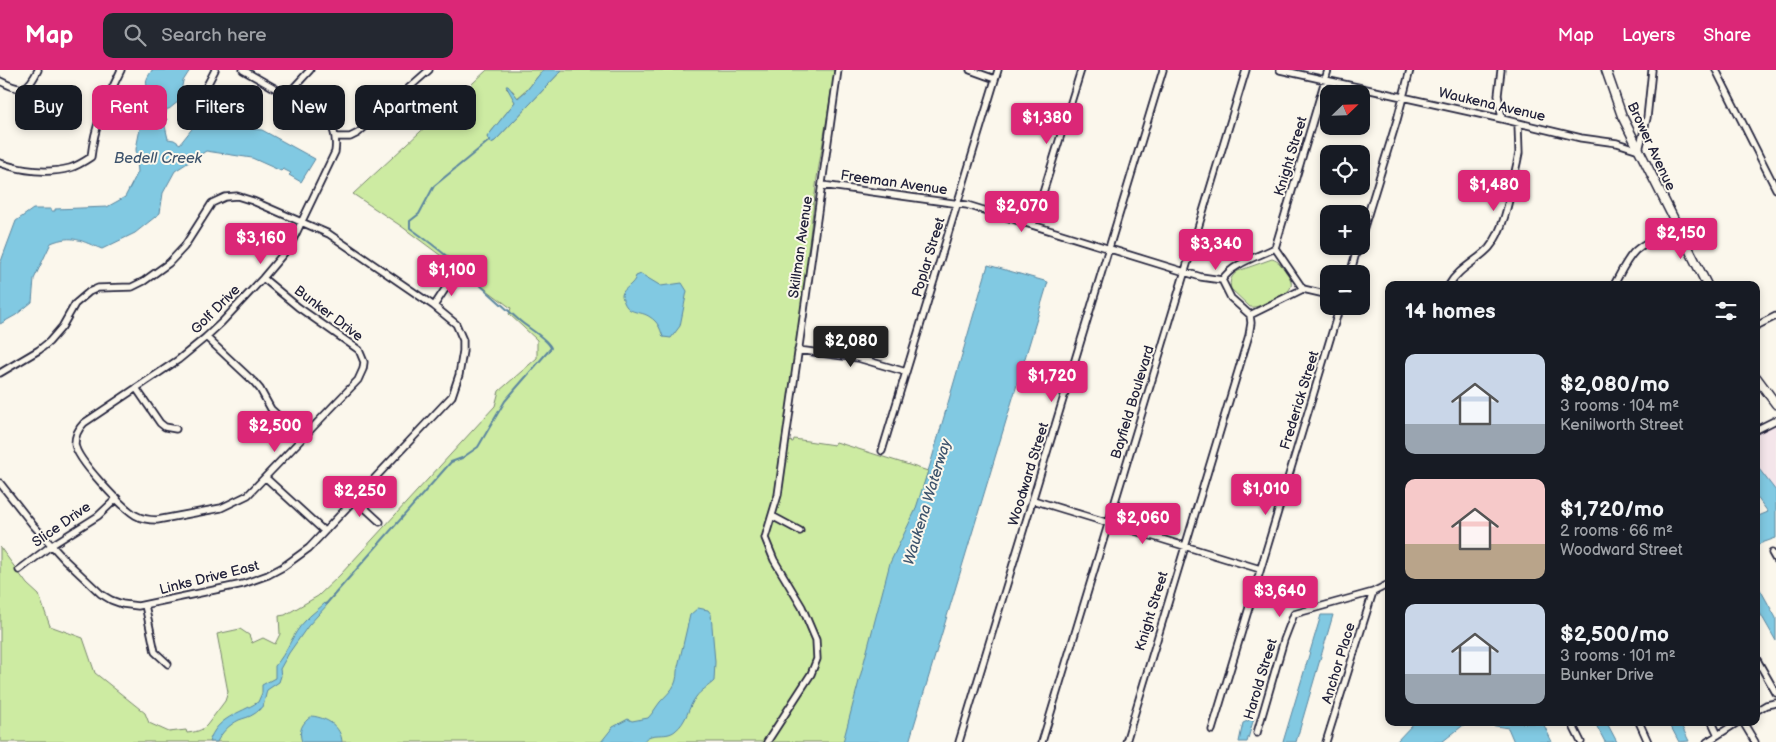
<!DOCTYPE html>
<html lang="en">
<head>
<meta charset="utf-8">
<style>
  :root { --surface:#171b24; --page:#242831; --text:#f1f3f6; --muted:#9ea1a6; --accent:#db2777 }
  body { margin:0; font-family:"Balsamiq Sans",sans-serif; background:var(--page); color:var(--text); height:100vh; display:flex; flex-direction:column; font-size:19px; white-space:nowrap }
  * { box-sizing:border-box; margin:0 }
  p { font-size:16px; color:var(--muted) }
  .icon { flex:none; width:28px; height:28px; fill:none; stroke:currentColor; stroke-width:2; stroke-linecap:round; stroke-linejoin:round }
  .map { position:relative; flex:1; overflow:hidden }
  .drawer { position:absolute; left:1385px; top:211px; width:375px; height:445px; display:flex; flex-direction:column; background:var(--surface); border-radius:10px; box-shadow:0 2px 8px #0003 }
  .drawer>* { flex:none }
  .banner { position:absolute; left:15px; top:15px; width:475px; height:45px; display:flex; gap:10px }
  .needle { width:32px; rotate:67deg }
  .controls { position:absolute; left:1320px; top:15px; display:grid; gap:10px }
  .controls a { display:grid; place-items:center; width:50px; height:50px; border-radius:10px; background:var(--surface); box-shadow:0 2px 8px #0003; font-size:25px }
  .price { position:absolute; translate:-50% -42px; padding:0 11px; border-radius:5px; background:var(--accent); color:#fff; font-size:16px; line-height:32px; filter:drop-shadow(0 1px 2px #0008) }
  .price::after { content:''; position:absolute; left:50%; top:30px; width:15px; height:11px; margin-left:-8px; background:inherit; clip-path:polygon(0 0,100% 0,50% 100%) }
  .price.on { background:#222; color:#fff }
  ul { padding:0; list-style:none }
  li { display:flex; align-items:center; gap:15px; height:125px; padding:0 20px }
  li span { display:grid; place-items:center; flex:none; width:140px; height:100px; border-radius:10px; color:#555 }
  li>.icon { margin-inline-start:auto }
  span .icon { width:60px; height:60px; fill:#fffc; stroke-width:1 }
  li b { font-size:21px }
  h2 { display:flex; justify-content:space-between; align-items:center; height:60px; padding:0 20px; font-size:21px }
  .chip { padding:0 18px; border-radius:10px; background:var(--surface); box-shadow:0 2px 8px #0003; font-size:18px; line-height:45px }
  .chip.on { background:var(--accent); color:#fff }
  header { display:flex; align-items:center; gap:30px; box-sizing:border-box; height:70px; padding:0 25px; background:var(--accent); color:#fff }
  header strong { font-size:24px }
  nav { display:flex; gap:28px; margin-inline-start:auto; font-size:18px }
  .search { width:350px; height:45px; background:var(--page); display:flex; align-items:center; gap:12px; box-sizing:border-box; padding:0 18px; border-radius:10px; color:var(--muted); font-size:19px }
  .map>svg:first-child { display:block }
  .built { fill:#f4e5ea }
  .green { fill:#cdeba2; stroke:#78866e }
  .water { fill:#81c9e2; stroke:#5b869f }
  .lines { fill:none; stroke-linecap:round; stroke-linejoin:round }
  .stream { stroke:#5b869f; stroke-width:2 }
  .minor-casing { stroke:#22223b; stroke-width:9 }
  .secondary-casing { stroke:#22223b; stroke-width:11 }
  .minor { stroke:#fbf7ec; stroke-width:5.5 }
  .secondary { stroke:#fbf7ec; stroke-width:8 }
  .labels { text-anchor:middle; stroke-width:4; stroke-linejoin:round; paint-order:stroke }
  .street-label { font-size:14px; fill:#22223b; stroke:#fbf7ec }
  .water-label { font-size:15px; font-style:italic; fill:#3e546d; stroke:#fbf7ec }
</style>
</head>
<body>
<header>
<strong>Map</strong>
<div class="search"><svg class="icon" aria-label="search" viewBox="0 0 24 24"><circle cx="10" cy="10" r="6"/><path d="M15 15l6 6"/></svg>Search here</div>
<nav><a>Map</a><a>Layers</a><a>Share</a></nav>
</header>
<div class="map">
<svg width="1776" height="672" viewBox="0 0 1776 672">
  <rect width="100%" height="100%" fill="#fbf7ec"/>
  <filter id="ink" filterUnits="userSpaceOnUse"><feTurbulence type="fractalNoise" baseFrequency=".02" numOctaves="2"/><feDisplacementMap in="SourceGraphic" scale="10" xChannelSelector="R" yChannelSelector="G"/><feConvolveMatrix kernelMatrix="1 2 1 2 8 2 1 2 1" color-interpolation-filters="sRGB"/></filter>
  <g filter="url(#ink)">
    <path class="built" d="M1776 352V421L1756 395V362Z"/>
    <path class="green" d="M487 0H543L527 20 517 28 513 21 506 18 512 24 515 32 487 67 491 73 495 71 562 0H835L817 108 785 370 793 372 794 369 834 375 836 372 928 401 845 672H0V477L27 514 39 525 50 556 83 568 95 603 145 643 149 653 169 662 186 660 187 663C195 662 202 661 207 655L225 631 228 622 217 564 240 559 249 565 252 573 263 568 275 574 280 564 279 546 285 545 318 526 340 505 495 336 499 321 537 288V270L509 244 511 238 401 156 353 124Z
      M1272 189C1279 191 1282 196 1286 202 1299 218 1286 224 1272 230 1265 233 1258 238 1250 237L1231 219C1229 211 1231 206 1238 201Z"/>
    <path class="water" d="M152 0H190L183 11 179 31 169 39H167L165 48 167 49 165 56 168 69 174 70 180 74 195 55H201L202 53 262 60 315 89 301 112 289 105 291 103 283 99 281 101 252 88 206 81 175 101 163 123 160 143 135 163 102 179C81 171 73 164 51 173L34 209 32 232 16 245 0 254V194L16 151 33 139H51V141H55V139L107 137 125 127 138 102 136 79 148 18C144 11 148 7 152 0Z
      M543 0H562L495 71 491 73 487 67 515 32 506 16H508L518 28 527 20Z
      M988 195 1048 212 909 672H843L890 493 915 441 930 395Z
      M641 204 661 216 682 213 687 221 680 256 671 268 663 267C660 258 658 252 650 247 640 240 629 245 624 232 623 230 622 227 622 225 623 218 634 215 636 206Z
      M1756 395 1776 421V468L1756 475V447L1768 442 1756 426Z
      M1756 512 1776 548V571L1756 536Z
      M325 533 328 534 308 556 289 583 280 599 281 606 279 612 267 620 263 637C259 639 258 642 254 644 250 647 244 648 239 650 229 655 222 662 217 672H209C217 647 239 644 258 632L262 623V615L275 608V596C287 583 292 564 305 551 311 544 319 539 325 533Z
      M698 538 708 540 711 544 715 592 714 611C709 616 700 621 696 627 688 637 687 652 675 661 665 669 651 660 643 672H601L613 657 628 649 632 651 648 648C653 643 656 637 660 632 670 621 677 617 677 601L690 545Z
      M1321 545H1333L1296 672H1283Z
      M312 646C327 648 341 656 342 672H302C298 660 302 653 312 646Z
      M1254 648 1247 672H1239L1243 653Z
      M1414 653V652L1466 653 1442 672H1396Z
      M1478 653H1543L1552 672H1514L1508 658Z
      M1595 653H1607L1617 672H1605Z
      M1669 653H1680L1689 671 1679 672Z"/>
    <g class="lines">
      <path class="stream" d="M326 534 451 392 462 388 478 377 505 331 551 278C548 269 528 258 520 251 484 219 450 186 410 158V151L419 144 434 116 490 70"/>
      <g class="minor-casing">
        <path id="minor" d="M243 0 327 48C335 59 337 69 335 82L290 176 263 208 222 252 206 267 178 290 84 353C79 358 75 365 75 374 76 389 121 436 135 445 142 449 149 450 157 450L221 438 248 425 358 310 363 299 364 292 359 280 298 237 263 208
          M970 0 995 9
          M1280 0 1502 49 1581 68 1617 73 1639 80 1647 48 1652 0
          M1501 0 1498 25 1502 49
          M1716 0 1776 119
          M0 11C22 22 27 22 38 0
          M203 23 215 0
          M287 25 310 0
          M336 67H350L358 63 429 0
          M0 93C22 101 48 104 70 98 77 96 85 91 91 87 95 52 106 31 121 0
          M822 115 967 135 1201 207 1222 210
          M1033 155 1081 0
          M1361 167 1397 50 1410 0
          M1275 178 1328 0
          M1275 178 1303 219
          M1350 204 1358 176
          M1449 215C1458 199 1477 191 1489 178 1506 158 1511 119 1517 93L1519 83 1518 54
          M1614 215C1620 204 1626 190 1635 181 1647 170 1664 165 1678 159
          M434 236 453 207
          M1250 245 1231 228 1222 210C1233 193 1257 187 1275 178
          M1250 245 1303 219 1329 225
          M1756 256 1776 246
          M206 267 254 312 260 319 271 339 302 368
          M798 280 858 288 906 302
          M0 303 39 280 49 272 62 257 75 234 89 222 98 218 132 217 144 211 169 193 184 177 212 133 225 127 237 126 253 131 329 164 434 236 456 254 463 270V281L459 305 452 326 309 478 283 497 268 505 243 514 138 536 122 534 111 530 101 524 64 489 33 455 0 413
          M136 318 160 353 165 357 176 359
          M1756 360 1776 350
          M882 381 998 0
          M266 408 324 461
          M355 429 380 452
          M1033 430 1260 499
          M772 446 800 461
          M1772 483 1776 490
          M19 500 52 475 98 446 117 428
          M145 535 155 582 168 594
          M1756 588 1776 623
          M1756 641 1766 635 1776 633
          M1571 652 1581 672
          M1639 652 1648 672
          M1712 652 1718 665
          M1743 652 1755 672
          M1212 660 1340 236
          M1257 663 1284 570 1294 544 1373 522 1389 514
          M767 672 811 604 817 589 816 570 802 537 774 490 765 468 778 425 838 0
          M959 672 1163 0
          M1042 672 1246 0
          M1126 672 1249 265 1251 253 1250 245
          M1326 672 1373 522
          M1707 672 1738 652"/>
      </g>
      <g class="secondary-casing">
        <path id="secondary" d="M1606 0 1622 46 1707 215
          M1756 307 1776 334"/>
      </g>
      <use href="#minor" class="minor"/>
      <use href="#secondary" class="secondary"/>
    </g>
  </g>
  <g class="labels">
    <g class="street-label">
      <text transform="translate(1492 34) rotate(13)" y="5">Waukena Avenue</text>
      <text transform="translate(1652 76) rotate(65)" y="5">Brower Avenue</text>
      <text transform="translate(1290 86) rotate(-73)" y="5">Knight Street</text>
      <text transform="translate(894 112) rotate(8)" y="5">Freeman Avenue</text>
      <text transform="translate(800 177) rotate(-82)" y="5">Skillman Avenue</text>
      <text transform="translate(928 187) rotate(-73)" y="5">Poplar Street</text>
      <text transform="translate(215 239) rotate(-45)" y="5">Golf Drive</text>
      <text transform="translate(329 243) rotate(37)" y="5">Bunker Drive</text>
      <text transform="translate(1299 330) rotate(-73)" y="5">Frederick Street</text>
      <text transform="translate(1132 332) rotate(-73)" y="5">Bayfield Boulevard</text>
      <text transform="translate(1028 404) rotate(-73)" y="5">Woodward Street</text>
      <text transform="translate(61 454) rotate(-35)" y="5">Slice Drive</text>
      <text transform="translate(209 507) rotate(-14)" y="5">Links Drive East</text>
      <text transform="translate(1151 541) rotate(-73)" y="5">Knight Street</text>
      <text transform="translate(1338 593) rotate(-73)" y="5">Anchor Place</text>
      <text transform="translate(1260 609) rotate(-73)" y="5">Harold Street</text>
    </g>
    <g class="water-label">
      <text x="158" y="93">Bedell Creek</text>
      <text transform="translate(927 432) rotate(-73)" y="5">Waukena Waterway</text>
    </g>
  </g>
</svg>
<div class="controls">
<a><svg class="needle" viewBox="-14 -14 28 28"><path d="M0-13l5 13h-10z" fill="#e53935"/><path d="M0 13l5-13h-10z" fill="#9ea1a6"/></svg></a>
<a><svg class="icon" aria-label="locate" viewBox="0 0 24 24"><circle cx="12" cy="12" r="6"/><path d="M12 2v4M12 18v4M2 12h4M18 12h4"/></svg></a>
<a>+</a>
<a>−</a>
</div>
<b class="price" style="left:1047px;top:75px">$1,380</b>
<b class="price" style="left:1494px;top:142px">$1,480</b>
<b class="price" style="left:1022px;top:163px">$2,070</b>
<b class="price" style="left:1681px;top:190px">$2,150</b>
<b class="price" style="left:261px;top:195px">$3,160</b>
<b class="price" style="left:1216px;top:201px">$3,340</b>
<b class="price" style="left:452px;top:227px">$1,100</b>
<b class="price on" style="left:851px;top:298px">$2,080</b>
<b class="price" style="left:1052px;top:333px">$1,720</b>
<b class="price" style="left:275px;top:383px">$2,500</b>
<b class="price" style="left:1266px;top:446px">$1,010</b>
<b class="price" style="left:360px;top:448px">$2,250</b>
<b class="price" style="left:1143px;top:475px">$2,060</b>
<b class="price" style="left:1280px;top:548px">$3,640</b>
<div class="banner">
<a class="chip">Buy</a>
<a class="chip on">Rent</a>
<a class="chip">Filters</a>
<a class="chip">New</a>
<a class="chip">Apartment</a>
</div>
<section class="drawer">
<h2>14 homes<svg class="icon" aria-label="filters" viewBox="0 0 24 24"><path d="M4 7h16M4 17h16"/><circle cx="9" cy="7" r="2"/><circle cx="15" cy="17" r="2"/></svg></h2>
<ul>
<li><span style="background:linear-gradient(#c9d6e8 70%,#9aa5b1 0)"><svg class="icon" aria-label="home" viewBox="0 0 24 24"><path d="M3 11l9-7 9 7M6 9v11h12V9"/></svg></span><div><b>$2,080/mo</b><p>3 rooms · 104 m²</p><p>Kenilworth Street</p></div></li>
<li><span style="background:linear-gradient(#f6c9c9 65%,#b9a48a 0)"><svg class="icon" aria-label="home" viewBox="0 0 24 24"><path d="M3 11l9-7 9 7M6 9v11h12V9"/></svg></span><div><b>$1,720/mo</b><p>2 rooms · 66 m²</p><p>Woodward Street</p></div></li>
<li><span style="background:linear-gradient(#c9d6e8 70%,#9aa5b1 0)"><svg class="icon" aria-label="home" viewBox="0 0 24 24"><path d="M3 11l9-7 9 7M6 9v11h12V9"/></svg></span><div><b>$2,500/mo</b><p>3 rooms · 101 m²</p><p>Bunker Drive</p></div></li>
</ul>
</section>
</div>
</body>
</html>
